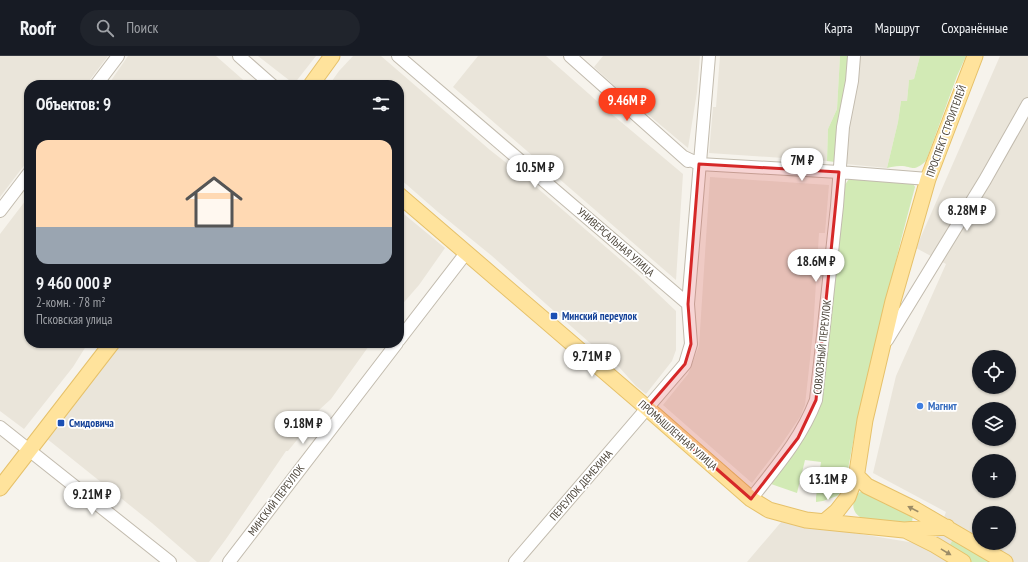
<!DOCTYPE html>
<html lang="ru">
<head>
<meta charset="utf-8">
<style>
  :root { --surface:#171b24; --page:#20242c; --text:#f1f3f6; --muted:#9ea1a6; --line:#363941; --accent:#fc3f1d }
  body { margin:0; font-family:"PT Sans Narrow",sans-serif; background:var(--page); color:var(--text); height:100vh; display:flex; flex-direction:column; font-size:15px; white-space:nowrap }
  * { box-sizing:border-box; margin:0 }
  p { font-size:13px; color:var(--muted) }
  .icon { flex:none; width:22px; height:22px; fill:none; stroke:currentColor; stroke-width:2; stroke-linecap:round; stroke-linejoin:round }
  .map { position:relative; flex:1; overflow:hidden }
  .drawer { position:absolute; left:24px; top:24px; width:380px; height:268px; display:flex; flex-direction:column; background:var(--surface); border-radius:16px; box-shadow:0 1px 3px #0004 }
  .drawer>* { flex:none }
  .tools { position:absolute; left:972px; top:294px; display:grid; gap:8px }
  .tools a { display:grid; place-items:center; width:44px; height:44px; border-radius:50%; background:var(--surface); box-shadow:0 1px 3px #0004; font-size:20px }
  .price { position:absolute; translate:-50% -34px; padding:0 9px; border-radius:14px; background:#fff; color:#222; font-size:13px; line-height:26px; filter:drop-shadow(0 1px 2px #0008) }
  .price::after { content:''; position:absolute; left:50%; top:24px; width:12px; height:9px; margin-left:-6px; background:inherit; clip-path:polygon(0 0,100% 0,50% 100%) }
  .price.current { background:var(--accent); color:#fff }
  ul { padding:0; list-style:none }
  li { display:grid; align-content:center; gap:8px; height:212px; padding:0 12px }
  li span { display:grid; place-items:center; height:124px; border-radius:12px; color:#555 }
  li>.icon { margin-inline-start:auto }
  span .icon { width:72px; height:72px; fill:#fffc; stroke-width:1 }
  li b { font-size:17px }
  h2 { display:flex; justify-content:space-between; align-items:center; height:48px; padding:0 12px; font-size:17px }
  header { display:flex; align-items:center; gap:24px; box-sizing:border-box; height:56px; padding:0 20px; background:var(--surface); border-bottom:1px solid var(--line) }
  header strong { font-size:19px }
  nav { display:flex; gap:22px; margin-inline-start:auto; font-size:14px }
  .search { width:280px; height:36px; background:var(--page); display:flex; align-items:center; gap:10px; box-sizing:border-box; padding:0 14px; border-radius:22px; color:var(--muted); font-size:15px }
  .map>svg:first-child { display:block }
  .residential { fill:#eae5da; fill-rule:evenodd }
  .green { fill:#d2eab5 }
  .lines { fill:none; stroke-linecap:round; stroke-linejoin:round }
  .minor-casing { stroke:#c2bbae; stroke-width:14 }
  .major-casing { stroke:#e6c16a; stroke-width:17 }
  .minor { stroke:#fff; stroke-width:12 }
  .major { stroke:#ffe39c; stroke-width:15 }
  .oneway { fill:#9c8c66 }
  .marked { fill:#d62828; fill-opacity:0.2; stroke:#d62828; stroke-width:3; stroke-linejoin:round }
  .transit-dot { fill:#1a4fb4; stroke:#fff; stroke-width:1.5 }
  .shop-dot { fill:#3f7fe0; stroke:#fff; stroke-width:1.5 }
  .labels { text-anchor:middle; stroke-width:3.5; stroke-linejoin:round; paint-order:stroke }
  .street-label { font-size:11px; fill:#4b4439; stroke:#fff }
  .transit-label { font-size:11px; font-weight:bold; fill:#164399; stroke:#fff; text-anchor:start }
  .shop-label { font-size:11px; font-weight:bold; fill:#366cbe; stroke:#fff; text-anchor:start }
</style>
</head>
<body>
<header>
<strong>Roofr</strong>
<div class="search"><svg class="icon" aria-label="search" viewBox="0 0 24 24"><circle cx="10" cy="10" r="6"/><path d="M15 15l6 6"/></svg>Поиск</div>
<nav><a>Карта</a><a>Маршрут</a><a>Сохранённые</a></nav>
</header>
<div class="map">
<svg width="1028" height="506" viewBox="0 0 1028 506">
  <rect width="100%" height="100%" fill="#f6f3ec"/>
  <path class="residential" d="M0 0H108L86 29H29V103L0 141Z
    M128 0H216L249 29H108Z
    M258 0H316L294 28Z
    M353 0H381L490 94 528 124 636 217 676 255V294L672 305 646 338 636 330 619 311 590 287 492 200 438 156 399 122V29H329L339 15Z
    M478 0H546L614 60 683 118 676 224 453 31Z
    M603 0H700L697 36 688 92 620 35 594 11Z
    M720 0H840L837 53 828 73 827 105 709 97 713 51H716Z
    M856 0H920L914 23 909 24 907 45H901L898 66 887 112 845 108Z
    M1000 0H1028V506H747L782 465 933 490 946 456 873 417 896 320 946 208 916 192ZM979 301H1009V331H979ZM979 353H1009V383H979ZM979 405H1009V435H979ZM979 457H1009V487H979Z
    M710 121 829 129 825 177H819L813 276 805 349 800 361 781 389 752 427 663 349 688 318 699 290Z
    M29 140V287H88L73 311 24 373 0 355V178Z
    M399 154 445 192 419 229 399 252Z
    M122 287H371L331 343 319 354 305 374 288 395H286L226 483 209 506H197L152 467 46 382 87 328Z"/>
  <path class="green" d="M840 0H851L835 106 827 105 828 73 837 53Z
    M920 0H966L957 20 926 105C912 117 914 110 900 110 895 110 891 111 887 112L898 66 901 45H907L909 24 914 23Z
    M849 123 913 127 915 131 901 184 854 381 846 424 843 434 837 440 823 445 816 446V441L821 406 805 404 797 437 771 428 773 421 813 364 844 130Z
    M864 434 913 460 912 466 907 468C896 466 868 465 860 461 854 457 852 451 854 444 855 439 859 436 864 434Z
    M954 482 993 506H971L948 492Z"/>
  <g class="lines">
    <g class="minor-casing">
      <path id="minor" d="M239 0 272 29
        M398 0 688 248
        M570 0 688 105
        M96 29 118 0
        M684 101 699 108 839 116 928 123
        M0 155 29 117
        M399 284 466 197
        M887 284 985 124 1028 48
        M0 371 170 506
        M751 443C776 411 801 383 816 344L837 150 843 71 852 25 854 0
        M229 506 397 287
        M515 506 685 308 691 288 688 248 709 0"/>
    </g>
    <g class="major-casing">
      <path id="major" d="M311 29 332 0
        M399 139 647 352 751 443 769 454 806 464 904 474 947 471
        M856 419 867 430 916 454 1005 506
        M0 432 112 287
        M824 466 837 455 848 441 857 416 865 364 893 245 928 123 975 0
        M907 475 935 489 963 506"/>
    </g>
    <use href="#minor" class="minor"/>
    <use href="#major" class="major"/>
  </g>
  <defs><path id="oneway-solid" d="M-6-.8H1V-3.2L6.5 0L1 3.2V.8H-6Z"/></defs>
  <g class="oneway">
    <use href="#oneway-solid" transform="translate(913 453) rotate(-153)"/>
    <use href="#oneway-solid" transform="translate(946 496) rotate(31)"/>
  </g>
  <path class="marked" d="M699 108 839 116 816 344 798 382 751 443 647 352 685 308 691 288 688 248Z"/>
  <g class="transit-dot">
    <rect x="550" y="256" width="8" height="8" rx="2"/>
    <rect x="57" y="363" width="8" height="8" rx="2"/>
  </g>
  <circle class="shop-dot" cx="920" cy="350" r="4"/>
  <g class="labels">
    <g class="street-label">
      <text transform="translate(946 75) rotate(-70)" y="4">ПРОСПЕКТ СТРОИТЕЛЕЙ</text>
      <text transform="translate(616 186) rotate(41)" y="4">УНИВЕРСАЛЬНАЯ УЛИЦА</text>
      <text transform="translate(822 291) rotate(-84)" y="4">СОВХОЗНЫЙ ПЕРЕУЛОК</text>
      <text transform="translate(678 379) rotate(41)" y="4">ПРОМЫШЛЕННАЯ УЛИЦА</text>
      <text transform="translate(581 429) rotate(-49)" y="4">ПЕРЕУЛОК ДЕМЕХИНА</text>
      <text transform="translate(276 444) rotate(-53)" y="4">МИНСКИЙ ПЕРЕУЛОК</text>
    </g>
    <g class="transit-label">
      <text x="562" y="264">Минский переулок</text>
      <text x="69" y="371">Смидовича</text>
    </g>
    <g class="shop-label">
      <text x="928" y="354">Магнит</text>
    </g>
  </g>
</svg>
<div class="tools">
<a><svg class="icon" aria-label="locate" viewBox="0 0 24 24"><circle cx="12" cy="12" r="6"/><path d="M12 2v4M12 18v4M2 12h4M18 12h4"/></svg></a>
<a><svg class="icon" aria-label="layers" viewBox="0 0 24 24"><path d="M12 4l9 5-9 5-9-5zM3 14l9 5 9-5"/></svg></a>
<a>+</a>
<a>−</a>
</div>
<b class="price current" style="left:627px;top:66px">9.46M ₽</b>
<b class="price" style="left:802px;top:126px">7M ₽</b>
<b class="price" style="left:535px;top:133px">10.5M ₽</b>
<b class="price" style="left:967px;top:176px">8.28M ₽</b>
<b class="price" style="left:816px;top:227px">18.6M ₽</b>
<b class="price" style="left:592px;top:322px">9.71M ₽</b>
<b class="price" style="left:303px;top:389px">9.18M ₽</b>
<b class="price" style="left:828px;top:445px">13.1M ₽</b>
<b class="price" style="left:92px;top:460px">9.21M ₽</b>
<section class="drawer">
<h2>Объектов: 9<svg class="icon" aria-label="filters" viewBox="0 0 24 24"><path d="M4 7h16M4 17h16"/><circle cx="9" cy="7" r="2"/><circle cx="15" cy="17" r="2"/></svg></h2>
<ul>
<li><span style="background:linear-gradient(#ffd9b3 70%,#9aa5b1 0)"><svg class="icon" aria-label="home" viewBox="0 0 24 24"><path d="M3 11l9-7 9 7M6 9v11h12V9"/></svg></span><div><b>9 460 000 ₽</b><p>2-комн. · 78 m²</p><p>Псковская улица</p></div></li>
</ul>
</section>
</div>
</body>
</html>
